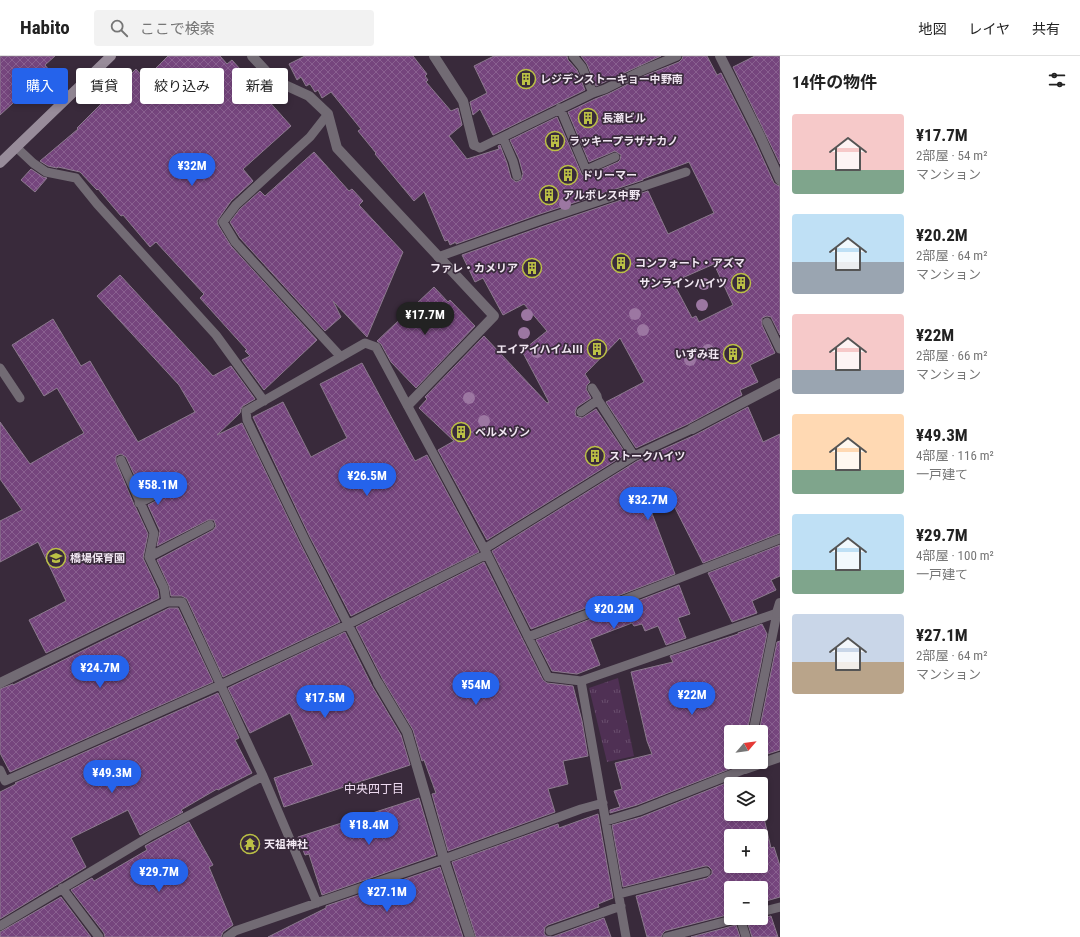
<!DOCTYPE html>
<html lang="ja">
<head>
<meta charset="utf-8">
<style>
  :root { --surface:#fff; --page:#f2f2f2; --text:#222; --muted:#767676; --line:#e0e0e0; --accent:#2563eb }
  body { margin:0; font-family:"Roboto Condensed","Noto Sans JP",sans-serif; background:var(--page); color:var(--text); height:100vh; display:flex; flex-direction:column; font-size:15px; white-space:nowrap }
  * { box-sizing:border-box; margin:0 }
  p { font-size:13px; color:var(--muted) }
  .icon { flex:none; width:22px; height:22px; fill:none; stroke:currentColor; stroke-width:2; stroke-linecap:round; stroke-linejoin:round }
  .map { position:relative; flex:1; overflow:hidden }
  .sheet { display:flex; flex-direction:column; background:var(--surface); width:300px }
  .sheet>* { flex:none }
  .hud { position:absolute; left:12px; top:12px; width:380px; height:36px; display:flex; gap:8px }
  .needle { width:26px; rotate:62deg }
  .tools { position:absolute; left:724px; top:669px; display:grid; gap:8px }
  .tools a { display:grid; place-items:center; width:44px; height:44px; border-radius:4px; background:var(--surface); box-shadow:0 2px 6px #0003; font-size:20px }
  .price { position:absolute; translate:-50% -34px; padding:0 9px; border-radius:14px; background:var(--accent); color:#fff; font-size:13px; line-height:26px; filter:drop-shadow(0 1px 2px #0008) }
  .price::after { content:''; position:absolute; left:50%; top:24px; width:12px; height:9px; margin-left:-6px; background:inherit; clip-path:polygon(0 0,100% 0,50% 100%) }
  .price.on { background:#222; color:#fff }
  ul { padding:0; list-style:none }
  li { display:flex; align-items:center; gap:12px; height:100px; padding:0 12px }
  li span { display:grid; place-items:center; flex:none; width:112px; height:80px; border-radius:4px; color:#555 }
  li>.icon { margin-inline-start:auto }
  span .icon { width:48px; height:48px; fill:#fffc; stroke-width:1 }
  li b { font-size:17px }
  h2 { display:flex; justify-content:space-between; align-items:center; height:48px; padding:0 12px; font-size:17px }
  .pill { padding:0 14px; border-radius:4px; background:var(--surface); box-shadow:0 2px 6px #0003; font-size:14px; line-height:36px }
  .pill.on { background:var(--accent); color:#fff }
  header { display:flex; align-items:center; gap:24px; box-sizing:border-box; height:56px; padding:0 20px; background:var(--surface); border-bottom:1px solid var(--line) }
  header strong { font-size:19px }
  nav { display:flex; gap:22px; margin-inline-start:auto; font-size:14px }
  .search { width:280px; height:36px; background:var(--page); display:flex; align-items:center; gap:10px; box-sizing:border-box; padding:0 14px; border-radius:4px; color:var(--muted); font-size:15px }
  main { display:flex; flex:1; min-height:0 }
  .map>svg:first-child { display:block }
  .park { fill:url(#park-tufts) }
  .building { fill:url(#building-cross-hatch); stroke:#8c7a8e; fill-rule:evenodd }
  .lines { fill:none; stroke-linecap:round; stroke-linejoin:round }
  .lane { stroke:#726b74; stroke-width:9 }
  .street { stroke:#726b74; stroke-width:10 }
  .secondary { stroke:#988c9a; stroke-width:10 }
  .tree { fill:#9c77a2 }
  .labels { text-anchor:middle; stroke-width:3.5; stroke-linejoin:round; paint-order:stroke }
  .poi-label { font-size:11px; font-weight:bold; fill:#f1e7f2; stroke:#392a3b; text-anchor:start }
  .neighbourhood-label { font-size:12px; fill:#eedbf1; stroke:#392a3b }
</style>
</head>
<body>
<header>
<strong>Habito</strong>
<div class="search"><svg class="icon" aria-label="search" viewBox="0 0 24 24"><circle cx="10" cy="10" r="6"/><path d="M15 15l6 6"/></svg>ここで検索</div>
<nav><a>地図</a><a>レイヤ</a><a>共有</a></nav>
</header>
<main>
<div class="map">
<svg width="780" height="881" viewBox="0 0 780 881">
  <defs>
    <pattern id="park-tufts" width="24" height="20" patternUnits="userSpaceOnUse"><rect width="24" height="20" fill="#4f3054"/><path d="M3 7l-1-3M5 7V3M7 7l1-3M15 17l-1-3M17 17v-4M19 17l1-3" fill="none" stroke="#694e6d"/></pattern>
    <pattern id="building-cross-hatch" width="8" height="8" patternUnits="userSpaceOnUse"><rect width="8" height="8" fill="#75457d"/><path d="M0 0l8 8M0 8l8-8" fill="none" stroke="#896090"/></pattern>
  </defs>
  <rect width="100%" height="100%" fill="#392a3b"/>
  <path class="park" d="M618 622 634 700 607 706 589 632Z"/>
  <path class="building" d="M0 0H55L45 9 49 14 0 59Z
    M168 0H220L227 8 232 4 291 70 243 113 253 125 231 145 217 165 218 169 231 190 317 284 264 334 242 304 250 300 245 295 247 294 200 242 204 238 156 186 150 191 123 159 121 160 98 133 97 134 80 116 58 111 57 112 48 110 40 105 78 73 77 72 136 13 145 23Z
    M305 0H413L427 18 425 20 428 24 426 26 451 55 458 52 462 69 449 80 467 103 499 93 498 90 500 89 507 107 511 122 516 126 521 124 523 118 519 103 510 84 557 61 582 119H588L618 106 620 104 621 99 615 95 589 106 568 56 595 43 608 38 644 20 679 6 682 3 683 0H707L717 19 721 17 754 83 774 127 777 129 780 130V279L771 261 767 260 762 262V269L775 297 750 309 758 326 740 334 742 339 688 368 636 392 606 346 644 326 620 282 585 318 590 326 587 329 586 333 591 342 577 351 575 356 576 360 582 362 596 353 626 398 487 484 438 394 454 385 419 352 427 343 425 341 484 280 547 347 549 346 522 295 547 275 524 248 503 259 483 222 475 226 462 199 541 171 648 135 668 178 714 157 689 106 643 123V124L537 159 456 188V186L450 189 448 184 445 185 424 136 414 145 375 98 376 97 358 75 361 73 331 36 322 42 318 34 315 36 310 28 306 30 301 21 297 24 289 8ZM714 208 733 249 699 266 696 260 692 262 673 226Z
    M494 0H567L568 4 577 14 585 34 493 79 480 53 473 59 470 46 487 37 474 10Z
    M581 0H661L596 30 587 8Z
    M755 0H780V108L733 11Z
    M314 96 349 135 352 133 363 145 359 149 403 196 367 281 333 245 341 261 325 275 240 182 230 166 240 153 260 135 265 140Z
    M31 113 43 121 47 122 35 136 21 124Z
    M120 219 213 320 231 310 255 343 243 350 241 353 240 357 217 379 242 367 300 487 340 566 223 621 187 543 182 540H171L169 530 157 504 213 474 216 470 214 464H208L157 490 160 475 148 449 183 431 186 426 183 421H177L143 438 126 401 121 398 116 400V406L133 446 134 449 136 452 148 478 143 502 158 534 159 542 46 597 29 564 66 545 38 486 0 506V465L22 454 0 423V366L30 408 84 377 57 332 44 340 12 289 53 263 81 310 90 305 138 386 195 356 179 329 97 240Z
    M434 231 448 246 450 244 475 270 416 332 391 306 381 288 377 285Z
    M362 307 415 405 427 399 479 496 351 560 310 481 253 361 283 346 311 401 347 382 320 328Z
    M748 351 763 386 780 378V477L703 507 668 438 648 447 675 518 531 573 492 495 637 405 695 379Z
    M780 489V520L771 524 776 534 752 545 757 557 732 566 708 517Z
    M484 506 543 624 547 627 573 630 582 665 588 700 563 705 568 728 548 733 555 756 448 795 432 738 436 737 424 704 422 705 413 674 382 622 356 571Z
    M679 529 690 558 678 562 686 582 666 589 658 570 645 575 642 568 634 570 632 567 590 583 600 609 577 618 552 615 536 584Z
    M169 552H178L213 626 10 716 0 697V633L13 628V629Z
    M762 568 767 578 747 676H731V706H741L739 707 740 709 637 749 610 757V754L620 751 614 735 622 733 615 707 652 698 647 685 631 616 673 606 670 600 738 578V577Z
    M345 576 372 630 401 679 410 709 284 751 274 722 313 709 290 657 250 677 228 632Z
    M780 585V694L761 700V676H759L777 586Z
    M218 637 239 682 235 684 252 717 218 734 217 733 181 754 183 756 140 779 128 754 71 782 86 811 0 863V736L16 728 15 727Z
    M731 725V758H763L771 792 774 791 780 810V841L766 845 767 848 761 850V832H731V858L665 875 663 877 661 881H647L636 840 707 822 712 818V814L708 810H705L623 831 612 769 641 761ZM731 780H761V810H731Z
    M419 742 436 799 322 839 309 798 305 799 298 781Z
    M598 758 613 842 598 848 599 851 548 869 545 871 544 877 546 880 552 881 604 862 611 881H476L452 806 558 768 559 772Z
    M189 766 213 809 209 811 233 869 223 876 221 881H105L104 877 71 834 92 822 94 825 147 794 145 790Z
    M440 811 463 881H268L326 852V850Z
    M61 841 91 881H0V876Z
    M771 860 778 881H752L746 862H761Z
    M736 869 740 881H691Z"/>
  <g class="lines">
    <path class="lane" d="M573 0 582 11 593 37
      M560 52 586 114 615 101
      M328 58 310 81 236 149 223 166 235 186 341 301
      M503 82 513 105 517 120
      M474 89 480 92 593 37 605 33 641 15 677 0
      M16 91 33 107 46 116 76 122 97 148 216 279 264 345
      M438 201 539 165 686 116
      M767 266 780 293
      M0 312 20 342
      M592 332 597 340 598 344 634 400
      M581 356 598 344
      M121 404 154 477 149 501
      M139 447 180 426
      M210 469 149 501 164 532 166 546H182L263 720 317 847
      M484 493 634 400 692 373
      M528 581 780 483
      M581 625 626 881
      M378 627 305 484 247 364 246 355 365 287 376 291 487 498 548 621 581 625 777 557
      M753 676 777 557
      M0 714 5 725 220 629 349 568 487 498
      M606 765 639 755 745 713 747 706
      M62 832 99 881
      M619 838 706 816
      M761 856 780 851
      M740 862 746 881
      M0 870 152 779 263 720
      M550 875 621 850
      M227 881 235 875 444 803 581 753 603 747
      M667 881 739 862"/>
    <path class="street" d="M252 0 274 24 309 40 328 58 337 92 494 260 408 349
      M434 0 463 45 474 89
      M720 0 760 80 780 124
      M692 373 780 327
      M777 557 780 547
      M0 627 166 546
      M378 627 407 676 444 803 470 881
      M745 713 780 701"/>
    <path class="secondary" d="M0 107 111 0"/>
  </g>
  <g class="tree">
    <circle cx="565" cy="148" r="6"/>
    <circle cx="704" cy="228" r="6"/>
    <circle cx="702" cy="249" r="6"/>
    <circle cx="635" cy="258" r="6"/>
    <circle cx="527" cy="259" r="6"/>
    <circle cx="643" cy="274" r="6"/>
    <circle cx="524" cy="277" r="6"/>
    <circle cx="708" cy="294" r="6"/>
    <circle cx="537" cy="296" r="6"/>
    <circle cx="690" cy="304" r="6"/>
    <circle cx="469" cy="342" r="6"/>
    <circle cx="484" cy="365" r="6"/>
  </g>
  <defs>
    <g id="building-ring" transform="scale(1)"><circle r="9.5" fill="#392a3b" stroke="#bbc045" stroke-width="1.5"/><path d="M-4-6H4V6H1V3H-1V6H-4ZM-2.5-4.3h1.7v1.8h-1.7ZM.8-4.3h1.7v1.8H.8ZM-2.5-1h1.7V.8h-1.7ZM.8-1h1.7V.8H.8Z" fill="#bbc045"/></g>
    <g id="school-ring" transform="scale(1)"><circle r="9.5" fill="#392a3b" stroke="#bbc045" stroke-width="1.5"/><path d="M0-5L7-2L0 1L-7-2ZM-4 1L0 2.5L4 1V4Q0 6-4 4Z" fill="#bbc045"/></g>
    <g id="temple-ring" transform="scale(1)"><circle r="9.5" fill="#392a3b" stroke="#bbc045" stroke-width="1.5"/><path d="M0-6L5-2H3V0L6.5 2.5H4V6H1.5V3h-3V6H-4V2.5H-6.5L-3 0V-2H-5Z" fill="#bbc045"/></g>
  </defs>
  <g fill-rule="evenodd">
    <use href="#building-ring" x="526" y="23"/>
    <use href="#building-ring" x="588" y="62"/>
    <use href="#building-ring" x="555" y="85"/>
    <use href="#building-ring" x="568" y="119"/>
    <use href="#building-ring" x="549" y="139"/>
    <use href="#building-ring" x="621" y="207"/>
    <use href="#building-ring" x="532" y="212"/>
    <use href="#building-ring" x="741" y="227"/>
    <use href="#building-ring" x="597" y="293"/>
    <use href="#building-ring" x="733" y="298"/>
    <use href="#building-ring" x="461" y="376"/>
    <use href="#building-ring" x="595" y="400"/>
    <use href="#school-ring" x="56" y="502"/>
    <use href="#temple-ring" x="250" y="788"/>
  </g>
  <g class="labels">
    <g class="poi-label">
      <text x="540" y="27">レジデンストーキョー中野南</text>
      <text x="602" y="66">長瀬ビル</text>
      <text x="569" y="89">ラッキープラザナカノ</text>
      <text x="582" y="123">ドリーマー</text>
      <text x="563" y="143">アルボレス中野</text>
      <text x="635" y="211">コンフォート・アズマ</text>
      <text x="518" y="216" text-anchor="end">ファレ・カメリア</text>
      <text x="727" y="231" text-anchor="end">サンラインハイツ</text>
      <text x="583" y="297" text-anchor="end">エイアイハイムⅢ</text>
      <text x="719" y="302" text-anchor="end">いずみ荘</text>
      <text x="475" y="380">ベルメゾン</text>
      <text x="609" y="404">ストークハイツ</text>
      <text x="70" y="506">橋場保育園</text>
      <text x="264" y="792">天祖神社</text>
    </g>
    <g class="neighbourhood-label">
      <text x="374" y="737">中央四丁目</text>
    </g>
  </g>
</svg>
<div class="tools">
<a><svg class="needle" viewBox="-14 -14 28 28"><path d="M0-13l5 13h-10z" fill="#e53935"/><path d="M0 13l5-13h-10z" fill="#767676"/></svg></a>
<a><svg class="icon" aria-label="layers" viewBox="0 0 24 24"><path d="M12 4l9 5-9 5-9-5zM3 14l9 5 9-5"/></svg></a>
<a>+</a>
<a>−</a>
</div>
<b class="price" style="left:192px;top:131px">¥32M</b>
<b class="price on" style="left:425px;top:280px">¥17.7M</b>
<b class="price" style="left:367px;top:441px">¥26.5M</b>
<b class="price" style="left:158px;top:450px">¥58.1M</b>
<b class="price" style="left:648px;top:465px">¥32.7M</b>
<b class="price" style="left:614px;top:574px">¥20.2M</b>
<b class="price" style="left:100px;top:633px">¥24.7M</b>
<b class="price" style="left:476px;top:650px">¥54M</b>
<b class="price" style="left:692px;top:660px">¥22M</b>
<b class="price" style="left:325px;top:663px">¥17.5M</b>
<b class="price" style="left:112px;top:738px">¥49.3M</b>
<b class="price" style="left:369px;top:790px">¥18.4M</b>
<b class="price" style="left:159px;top:837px">¥29.7M</b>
<b class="price" style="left:387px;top:857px">¥27.1M</b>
<div class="hud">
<a class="pill on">購入</a>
<a class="pill">賃貸</a>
<a class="pill">絞り込み</a>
<a class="pill">新着</a>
</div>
</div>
<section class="sheet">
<h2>14件の物件<svg class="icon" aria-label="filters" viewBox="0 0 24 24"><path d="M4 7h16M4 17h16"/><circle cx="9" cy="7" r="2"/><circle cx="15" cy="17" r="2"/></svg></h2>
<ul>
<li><span style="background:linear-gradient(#f6c9c9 70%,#7fa58c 0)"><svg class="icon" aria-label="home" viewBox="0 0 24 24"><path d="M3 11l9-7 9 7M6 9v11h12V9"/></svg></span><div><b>¥17.7M</b><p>2部屋 · 54 m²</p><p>マンション</p></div></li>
<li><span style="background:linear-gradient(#bfe0f5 60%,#9aa5b1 0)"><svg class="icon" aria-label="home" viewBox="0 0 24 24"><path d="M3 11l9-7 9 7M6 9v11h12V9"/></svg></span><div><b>¥20.2M</b><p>2部屋 · 64 m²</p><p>マンション</p></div></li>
<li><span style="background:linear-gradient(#f6c9c9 70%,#9aa5b1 0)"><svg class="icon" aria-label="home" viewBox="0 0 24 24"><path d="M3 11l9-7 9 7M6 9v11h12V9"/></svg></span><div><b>¥22M</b><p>2部屋 · 66 m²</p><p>マンション</p></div></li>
<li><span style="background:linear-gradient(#ffd9b3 70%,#7fa58c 0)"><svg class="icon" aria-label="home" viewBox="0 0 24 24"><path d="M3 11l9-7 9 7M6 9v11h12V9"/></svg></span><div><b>¥49.3M</b><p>4部屋 · 116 m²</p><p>一戸建て</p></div></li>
<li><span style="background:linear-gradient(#bfe0f5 70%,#7fa58c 0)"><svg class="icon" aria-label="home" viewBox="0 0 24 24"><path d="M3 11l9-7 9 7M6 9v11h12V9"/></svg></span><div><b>¥29.7M</b><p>4部屋 · 100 m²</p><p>一戸建て</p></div></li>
<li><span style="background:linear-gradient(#c9d6e8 60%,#b9a48a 0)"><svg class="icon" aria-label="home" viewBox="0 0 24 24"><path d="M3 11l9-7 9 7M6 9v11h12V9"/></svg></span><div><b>¥27.1M</b><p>2部屋 · 64 m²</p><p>マンション</p></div></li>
</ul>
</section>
</main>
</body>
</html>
